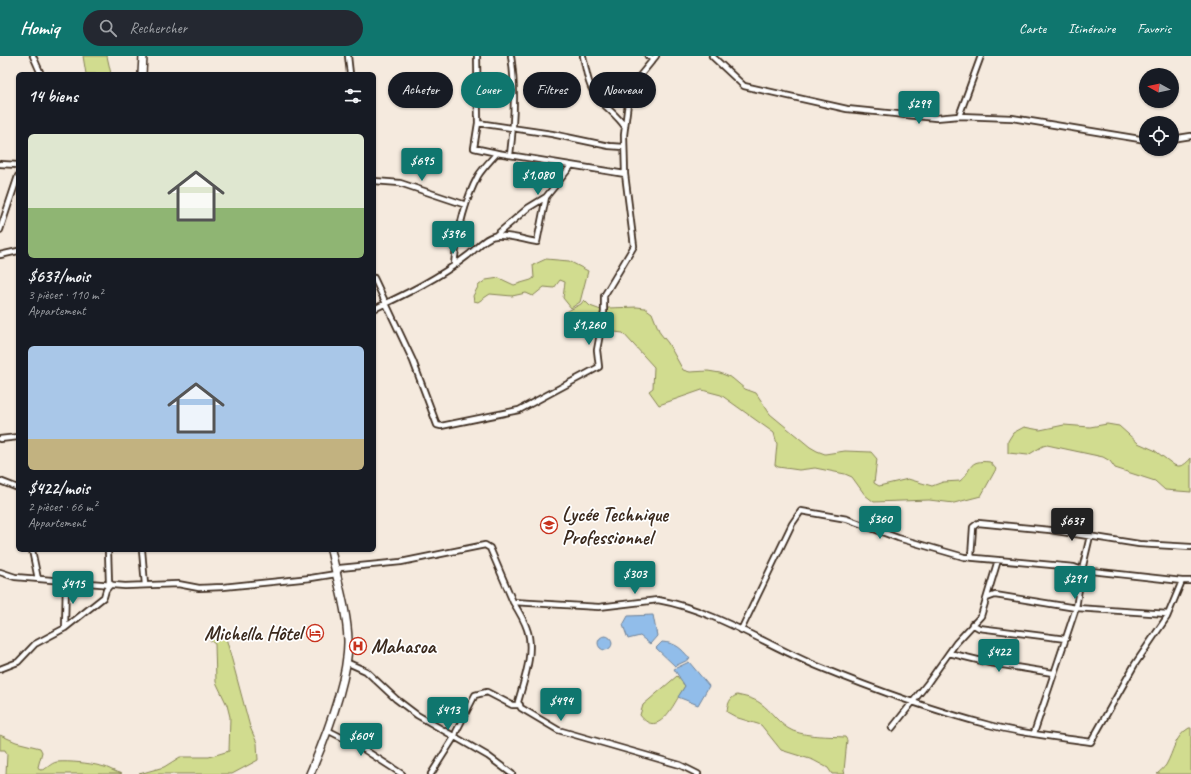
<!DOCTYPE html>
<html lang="fr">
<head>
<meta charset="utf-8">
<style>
  :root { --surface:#171b24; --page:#242831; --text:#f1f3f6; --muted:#9ea1a6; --accent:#0f766e }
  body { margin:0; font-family:Caveat,sans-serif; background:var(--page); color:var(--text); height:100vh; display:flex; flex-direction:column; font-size:15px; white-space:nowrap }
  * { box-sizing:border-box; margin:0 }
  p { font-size:13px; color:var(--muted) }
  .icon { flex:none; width:22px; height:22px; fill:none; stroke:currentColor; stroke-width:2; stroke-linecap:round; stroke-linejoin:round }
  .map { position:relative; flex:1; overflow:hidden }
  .details { position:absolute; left:16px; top:16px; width:360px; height:480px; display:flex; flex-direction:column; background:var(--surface); border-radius:6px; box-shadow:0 1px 3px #0004 }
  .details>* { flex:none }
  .top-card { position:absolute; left:388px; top:16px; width:380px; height:36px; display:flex; gap:8px }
  .needle { width:26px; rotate:278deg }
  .controls { position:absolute; left:1139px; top:12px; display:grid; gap:8px }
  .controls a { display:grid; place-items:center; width:40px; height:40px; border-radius:50%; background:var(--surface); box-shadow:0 1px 3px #0004; font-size:20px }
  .price { position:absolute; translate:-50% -34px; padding:0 9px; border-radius:4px; background:var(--accent); color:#fff; font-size:13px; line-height:26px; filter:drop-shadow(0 1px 2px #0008) }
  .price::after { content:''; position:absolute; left:50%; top:24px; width:12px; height:9px; margin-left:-6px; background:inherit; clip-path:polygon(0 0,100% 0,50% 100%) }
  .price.on { background:#222; color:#fff }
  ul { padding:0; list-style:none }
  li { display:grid; align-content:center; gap:8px; height:212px; padding:0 12px }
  li span { display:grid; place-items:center; height:124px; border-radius:6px; color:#555 }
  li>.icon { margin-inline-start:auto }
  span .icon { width:72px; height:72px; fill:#fffc; stroke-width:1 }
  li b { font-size:17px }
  h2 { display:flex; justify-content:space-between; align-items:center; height:48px; padding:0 12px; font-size:17px }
  .tag { padding:0 14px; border-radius:18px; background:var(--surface); box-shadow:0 1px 3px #0004; font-size:14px; line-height:36px }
  .tag.on { background:var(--accent); color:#fff }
  header { display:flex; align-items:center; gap:24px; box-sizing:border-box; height:56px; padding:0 20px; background:var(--accent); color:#fff }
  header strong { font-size:19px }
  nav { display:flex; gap:22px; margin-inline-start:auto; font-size:14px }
  .search { width:280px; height:36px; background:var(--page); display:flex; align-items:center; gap:10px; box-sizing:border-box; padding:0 14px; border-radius:22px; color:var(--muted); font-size:15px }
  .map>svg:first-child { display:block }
  .green { fill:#d1dc8f; stroke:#868356 }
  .water { fill:#91bdea; stroke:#6f8298 }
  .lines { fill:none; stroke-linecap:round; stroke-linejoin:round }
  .street-casing { stroke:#3b2a1e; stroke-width:8 }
  .secondary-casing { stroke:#3b2a1e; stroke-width:10 }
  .street { stroke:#fff; stroke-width:4.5 }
  .secondary { stroke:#fff; stroke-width:7 }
  .labels { text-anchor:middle; stroke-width:3.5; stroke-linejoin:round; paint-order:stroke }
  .poi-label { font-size:20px; font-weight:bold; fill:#3b2a1e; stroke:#fff; text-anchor:start }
</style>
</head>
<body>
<header>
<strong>Homiq</strong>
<div class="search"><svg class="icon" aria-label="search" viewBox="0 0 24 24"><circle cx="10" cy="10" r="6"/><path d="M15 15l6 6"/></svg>Rechercher</div>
<nav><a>Carte</a><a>Itinéraire</a><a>Favoris</a></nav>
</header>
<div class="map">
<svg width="1191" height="718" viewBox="0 0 1191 718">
  <rect width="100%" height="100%" fill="#f5eade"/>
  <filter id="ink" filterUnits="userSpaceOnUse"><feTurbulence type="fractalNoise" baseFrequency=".025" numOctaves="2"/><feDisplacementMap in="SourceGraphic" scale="8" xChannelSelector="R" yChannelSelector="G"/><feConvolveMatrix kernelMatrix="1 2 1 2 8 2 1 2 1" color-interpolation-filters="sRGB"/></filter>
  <g filter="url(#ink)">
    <path class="green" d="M83 0H107L111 18H86Z
      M546 203 569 205 588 215 580 246 571 252 563 242 565 226 560 224 554 232 544 231 533 240 526 237 512 240 490 238 478 246 474 245 473 240 479 229 486 224 499 222 514 229 531 224 534 222 533 209Z
      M584 244 590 250 601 254 599 267 595 275C584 277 570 266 566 256L581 248Z
      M637 251 645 252 652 257 660 277 668 287 683 314 690 316 708 315 720 317 732 322 745 333 756 337 770 358 810 391 817 395 825 398 845 395 871 396 877 403 874 427 879 430 908 423 932 430 943 426 960 425C973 415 966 403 990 406L996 413 981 440 954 447 929 444 874 446 865 439 852 421 845 418 815 412 799 414 778 411 775 409 777 388 774 377 721 339 702 334 659 349 649 335 653 332 654 311 623 277 606 275 603 272 605 259 608 252Z
      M1107 368 1119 370 1138 387 1154 394 1174 409C1181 412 1186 408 1191 402V436L1165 434 1155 425 1115 412 1110 405 1103 401 1047 389 1043 390 1028 399 1008 397V385L1013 377 1024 371 1040 374 1064 369 1090 371Z
      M213 575 225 578 250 671 257 687 258 704 232 718H139L164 711 180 701H209L229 695 230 661 227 649 216 626 215 588 208 583 207 579 209 576Z
      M677 620 685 630C675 645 659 685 640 659L643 649Z
      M737 639C745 641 753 642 760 647 772 655 779 669 793 675 809 681 828 680 845 681L847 684 844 715 845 718H832L828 712 813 704 781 694 761 669 738 662 727 656C728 648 729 642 737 639Z
      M1189 672H1191V718H1157C1160 715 1164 712 1166 709 1174 695 1174 681 1189 672Z
      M0 679 16 686 40 692 42 696 38 711 40 714C47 714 50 707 57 706 70 705 88 707 101 710 108 711 114 716 122 718H6L7 698 5 694H0Z"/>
    <path class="water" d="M653 559 657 580 650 588 640 580 628 583 623 569 628 560Z
      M598 587a7 7 0 1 1 14 0a7 7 0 1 1-14 0Z
      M662 586C676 587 681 592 690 603L675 610 656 592Z
      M689 606 709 630 698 649 678 641 685 630 674 613Z"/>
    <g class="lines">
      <g class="street-casing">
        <path id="street" d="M33 0 41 18
          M348 0 350 18
          M477 0 478 67 474 92 497 97
          M583 0C586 13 588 31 597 41 606 52 617 59 625 71
          M648 0 653 3
          M712 0 744 30 847 53 936 62 959 60 1012 62 1146 84
          M959 60 981 0
          M478 67 552 78 609 90 624 91
          M1172 83 1191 80
          M510 99C514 67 516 32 511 0
          M0 108 18 109
          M374 125 400 127 466 149
          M0 174 18 120
          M495 180 528 152 546 141
          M0 199 18 195
          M454 209C457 178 463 148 478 120 483 112 491 104 497 97L625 118
          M374 222 413 305 437 369 441 370 519 354 599 311 597 294 604 256V240L634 190 625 118 624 79 629 39 634 27 656 0
          M374 253C406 238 439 222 467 200 475 194 484 182 494 180 507 178 524 184 537 186L546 141 571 110
          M0 383 18 381
          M0 425 18 432
          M32 494 38 523
          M142 494 145 529
          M971 501 973 471 978 467 1050 474 1139 488 1191 491
          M0 516 15 521 125 530 178 528 199 532 223 531 311 522 336 518 340 512 401 506 485 489 490 492 513 546 599 551 658 544C714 554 765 588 817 610 873 633 931 654 989 669 1022 678 1057 681 1091 686L1135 608 1167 561 1182 525H1191
          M987 542 995 539 1076 552 1168 558
          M513 546C518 554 524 564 527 573 535 595 524 624 518 646L521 652 558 674 680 709 698 718
          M972 568 979 572 1066 583
          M65 572 66 525
          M741 574 792 468 801 455 847 463 898 482 964 501 1074 511 1082 514 1090 480
          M949 597 990 607 1053 617
          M346 606 366 615 396 643 417 659 488 700 512 718
          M0 613 18 606 35 588 65 572 104 541 106 534 111 528 109 527 108 494
          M892 672 927 628 956 587 981 560 998 504
          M327 674 357 689 402 718
          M1034 677 1076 552 1082 514 1182 525
          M431 718 455 680 456 676 475 639 487 636 512 649H520"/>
      </g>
      <g class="secondary-casing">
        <path id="secondary" d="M142 18 143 0
          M310 718C325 683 349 622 348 584 347 554 337 524 331 494"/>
      </g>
      <use href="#street" class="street"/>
      <use href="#secondary" class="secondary"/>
    </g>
  </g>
  <defs>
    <g id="school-ring" transform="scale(0.9)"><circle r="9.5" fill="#fff" stroke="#c8321e" stroke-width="1.5"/><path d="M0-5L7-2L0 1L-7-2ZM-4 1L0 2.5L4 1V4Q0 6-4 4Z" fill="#c8321e"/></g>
    <g id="hotel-ring" transform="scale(0.9)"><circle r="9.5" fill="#fff" stroke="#c8321e" stroke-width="1.5"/><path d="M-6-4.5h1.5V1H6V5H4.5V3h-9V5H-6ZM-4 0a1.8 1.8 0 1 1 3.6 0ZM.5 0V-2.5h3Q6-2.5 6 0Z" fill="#c8321e"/></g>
    <g id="hospital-ring" transform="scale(0.9)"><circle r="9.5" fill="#fff" stroke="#c8321e" stroke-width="1.5"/><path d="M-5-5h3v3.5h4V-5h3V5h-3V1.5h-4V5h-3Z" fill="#c8321e"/></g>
  </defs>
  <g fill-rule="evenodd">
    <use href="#school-ring" x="549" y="469"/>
    <use href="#hotel-ring" x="315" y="577"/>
    <use href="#hospital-ring" x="358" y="590"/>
  </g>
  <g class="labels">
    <g class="poi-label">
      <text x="562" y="465">Lycée Technique<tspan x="562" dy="23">Professionnel</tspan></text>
      <text x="302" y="584" text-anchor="end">Michella Hôtel</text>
      <text x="371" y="597">Mahasoa</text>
    </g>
  </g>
</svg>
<div class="controls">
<a><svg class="needle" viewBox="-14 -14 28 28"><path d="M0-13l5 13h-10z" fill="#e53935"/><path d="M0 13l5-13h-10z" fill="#9ea1a6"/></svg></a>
<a><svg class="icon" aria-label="locate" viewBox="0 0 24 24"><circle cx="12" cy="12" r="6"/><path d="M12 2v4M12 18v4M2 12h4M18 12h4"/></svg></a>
</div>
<b class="price" style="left:919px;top:69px">$299</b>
<b class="price" style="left:422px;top:126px">$695</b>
<b class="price" style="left:538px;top:140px">$1,080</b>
<b class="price" style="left:453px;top:199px">$396</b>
<b class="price" style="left:589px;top:290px">$1,260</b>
<b class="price" style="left:880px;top:484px">$360</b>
<b class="price on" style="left:1072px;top:486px">$637</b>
<b class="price" style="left:635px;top:539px">$303</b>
<b class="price" style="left:1075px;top:544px">$291</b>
<b class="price" style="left:73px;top:549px">$415</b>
<b class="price" style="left:999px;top:617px">$422</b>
<b class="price" style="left:561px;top:666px">$494</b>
<b class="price" style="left:448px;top:675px">$413</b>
<b class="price" style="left:361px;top:701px">$604</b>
<div class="top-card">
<a class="tag">Acheter</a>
<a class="tag on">Louer</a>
<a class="tag">Filtres</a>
<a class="tag">Nouveau</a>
</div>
<section class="details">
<h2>14 biens<svg class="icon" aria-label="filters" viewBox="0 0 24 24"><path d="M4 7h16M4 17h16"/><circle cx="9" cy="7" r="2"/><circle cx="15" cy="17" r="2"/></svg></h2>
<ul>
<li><span style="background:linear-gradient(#dfe7d0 60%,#8fb573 0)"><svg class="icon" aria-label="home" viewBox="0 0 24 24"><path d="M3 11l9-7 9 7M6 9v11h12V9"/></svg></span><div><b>$637/mois</b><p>3 pièces · 110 m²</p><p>Appartement</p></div></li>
<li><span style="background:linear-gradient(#a9c7e8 75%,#c2b280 0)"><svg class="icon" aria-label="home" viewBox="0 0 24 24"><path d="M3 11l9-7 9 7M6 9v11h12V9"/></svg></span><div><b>$422/mois</b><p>2 pièces · 66 m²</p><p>Appartement</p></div></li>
</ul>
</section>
</div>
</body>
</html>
